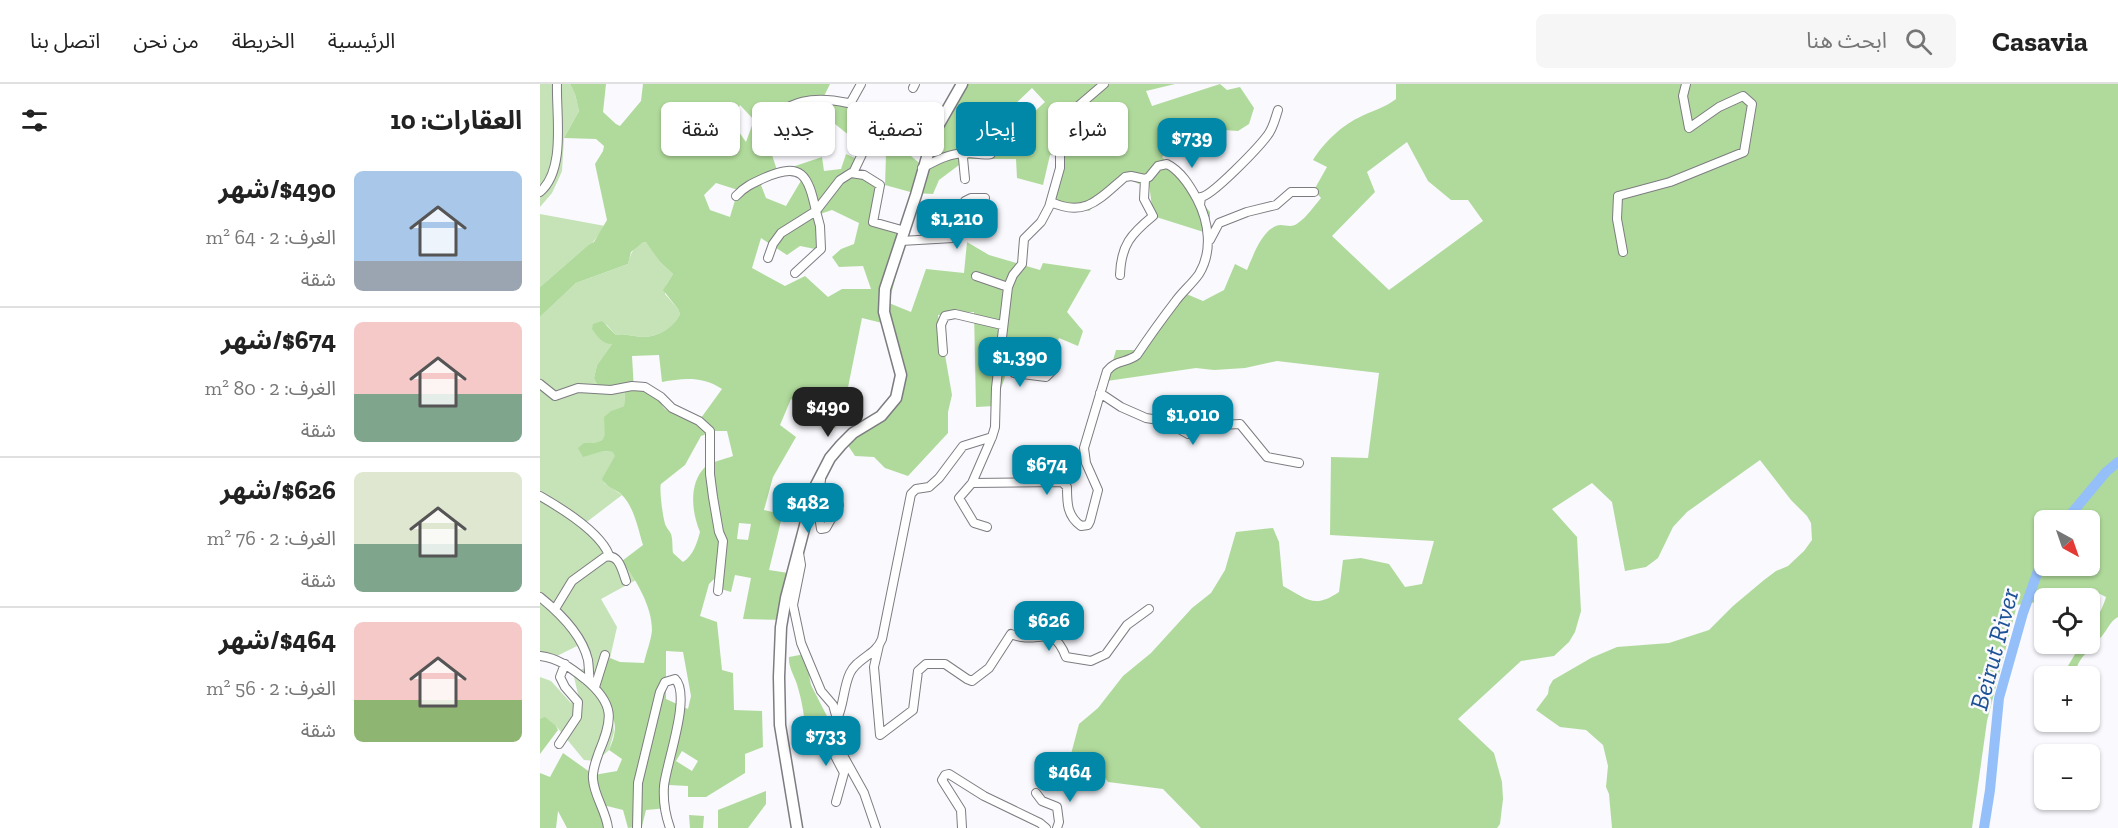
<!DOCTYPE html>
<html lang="ar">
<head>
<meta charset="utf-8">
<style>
  :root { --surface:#fff; --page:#f6f6f6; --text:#222; --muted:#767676; --line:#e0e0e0; --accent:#0188a9 }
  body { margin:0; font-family:"Zilla Slab","Noto Sans Arabic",serif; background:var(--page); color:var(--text); direction:rtl; height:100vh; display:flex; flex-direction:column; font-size:22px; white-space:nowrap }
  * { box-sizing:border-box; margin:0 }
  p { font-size:20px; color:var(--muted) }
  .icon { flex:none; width:33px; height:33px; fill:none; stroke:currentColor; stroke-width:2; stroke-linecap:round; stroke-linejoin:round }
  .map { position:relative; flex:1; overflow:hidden; direction:ltr }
  .side { display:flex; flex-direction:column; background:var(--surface); width:540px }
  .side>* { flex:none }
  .top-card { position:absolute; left:18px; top:18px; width:570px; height:54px; direction:rtl; display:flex; gap:12px }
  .needle { width:39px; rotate:140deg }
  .fabs { position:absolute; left:1494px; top:426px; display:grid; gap:12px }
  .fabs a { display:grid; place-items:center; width:66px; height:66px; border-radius:9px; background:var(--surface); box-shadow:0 2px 4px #0004; font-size:30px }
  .price { position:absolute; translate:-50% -51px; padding:0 14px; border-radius:12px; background:var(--accent); color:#fff; font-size:20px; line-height:39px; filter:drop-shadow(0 2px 3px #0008) }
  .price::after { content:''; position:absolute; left:50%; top:36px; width:18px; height:14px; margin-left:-9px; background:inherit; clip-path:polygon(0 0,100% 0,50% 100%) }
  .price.current { background:#222; color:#fff }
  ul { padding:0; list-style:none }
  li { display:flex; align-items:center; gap:18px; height:150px; padding:0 18px }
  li+li { border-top:2px solid var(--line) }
  li span { display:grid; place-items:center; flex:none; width:168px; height:120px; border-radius:9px; color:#555 }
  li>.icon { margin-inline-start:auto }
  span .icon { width:72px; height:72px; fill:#fffc; stroke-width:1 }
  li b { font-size:26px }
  h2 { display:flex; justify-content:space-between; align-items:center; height:72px; padding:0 18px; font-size:26px }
  .tag { padding:0 21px; border-radius:9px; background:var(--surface); box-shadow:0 2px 4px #0004; font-size:21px; line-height:54px }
  .tag.current { background:var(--accent); color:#fff }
  header { display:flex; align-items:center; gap:36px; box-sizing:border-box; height:84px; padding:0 30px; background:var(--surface); border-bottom:2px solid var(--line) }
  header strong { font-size:28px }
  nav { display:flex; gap:33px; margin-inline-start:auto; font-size:21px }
  .search { width:420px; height:54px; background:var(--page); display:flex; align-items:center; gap:15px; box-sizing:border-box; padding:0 21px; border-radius:9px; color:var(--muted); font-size:22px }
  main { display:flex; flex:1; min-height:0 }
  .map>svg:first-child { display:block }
  .green { fill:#c5e3b6 }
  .forest { fill:#b0da9b; fill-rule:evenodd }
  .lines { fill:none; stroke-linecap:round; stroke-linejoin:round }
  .river { stroke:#95bff9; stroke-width:10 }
  .minor-casing { stroke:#7d7c81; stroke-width:10 }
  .major-casing { stroke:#7d7c81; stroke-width:13 }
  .minor { stroke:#fff; stroke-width:8 }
  .major { stroke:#fff; stroke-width:10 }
  .labels { text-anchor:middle; stroke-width:5; stroke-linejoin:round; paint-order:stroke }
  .water-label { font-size:26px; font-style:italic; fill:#1c5195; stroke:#f9f9fe }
</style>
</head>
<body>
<header>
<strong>Casavia</strong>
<div class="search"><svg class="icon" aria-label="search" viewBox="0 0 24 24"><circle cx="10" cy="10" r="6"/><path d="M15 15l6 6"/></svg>ابحث هنا</div>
<nav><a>الرئيسية</a><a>الخريطة</a><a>من نحن</a><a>اتصل بنا</a></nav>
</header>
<main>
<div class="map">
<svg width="1578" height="744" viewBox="0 0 1578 744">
  <rect width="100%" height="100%" fill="#f9f9fe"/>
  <path class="green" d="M0 0H30L35 10 39 27 24 54 22 87 19 94 12 109 0 123Z
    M0 130 65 142 51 161 47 162 0 203Z
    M107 158 120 178 133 190 126 201 125 210 138 225 140 230C132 246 113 256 95 252 88 251 83 249 76 251L66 240 72 260 57 281 54 294 85 309 84 322 74 326 65 333C65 355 68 359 44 359L63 367 74 368 76 372 64 399 82 411 44 440 82 477 96 496 61 515 77 543 70 574 67 577 74 648 69 666 57 677 44 676 16 642 0 635V593L11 597 31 619 39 614 33 589 50 582 37 562 15 573 0 571V233L36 199 88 180C90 170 95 159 107 158Z"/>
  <path class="forest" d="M30 0H66L63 28 76 40 80 42 101 17 103 0H290L283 14 323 30 310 52 295 40 283 42 230 65 237 86 219 96 226 114 246 122 262 95 252 83 282 73 284 87 301 85 306 70 321 77 315 90 342 107 333 140 367 147 349 219 371 228 386 185 424 189 427 158 449 171 500 186 503 179 551 186 527 228 543 247 538 262 519 254 503 296 466 290 455 322 436 323 434 228 398 231 412 311 408 328V349L368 392 345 384 334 373 315 372 305 357 342 331 360 306 346 240 322 234 302 333 295 344 251 315 240 341 256 353 233 393 224 426 237 429 241 437 229 486 255 490 247 536 203 535 211 494 195 491 191 508 181 505 179 490 169 500 160 532 177 538 182 586 193 589 194 626 222 627 223 663 205 670V689L166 713H148V702L129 701 128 724 106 726 102 742 88 744 83 726 67 722 69 744H27L18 727 16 744H0V689L10 693 23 669 54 691 77 687 82 675 69 666C85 631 64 629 59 601L67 577 70 574 80 578 104 579C106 569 111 557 112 546 112 522 96 496 82 477L103 461C98 445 94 422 81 410 75 405 66 403 62 395L75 372 73 368 63 367 43 373 38 364 44 359C68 359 65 355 64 333L71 327 84 322 85 309 81 306 59 303 54 294 57 281 72 260C62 260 58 253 52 245L53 240 62 237 76 251C83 249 87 251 95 252 113 256 132 246 140 230L138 225 123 206 133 190 120 178 106 158 102 159 91 168 88 180 36 199 0 233V203L47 162 54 158 67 136 55 80 63 67 64 62 56 55 24 54 39 27 35 10ZM200 21 214 36 206 58 192 38ZM176 99 198 106 190 133 170 126 164 111ZM292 126 319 139 314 160 301 165 292 173 299 183 323 182 331 205H302L288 213 265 192 245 202 212 184 221 154 247 171 260 162 280 166V130ZM119 271 122 298C143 294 163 292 182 305L161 334C157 333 152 330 147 329 130 326 125 333 118 311L107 306 94 307 92 272ZM175 347H187L193 372C185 375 171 378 165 383 148 400 152 429 160 448 157 459 153 472 143 478L133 469C132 463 133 456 131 450 130 447 127 445 126 442 123 437 119 404 121 400L145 381 161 352ZM199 439 211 440 208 456 197 455ZM126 567 143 568 151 612 148 625 126 615ZM142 667 158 677 152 687 136 677Z
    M424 0H635L606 7 612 22 680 0 687 6 700 3 714 24 709 40 698 47 655 44 622 73 670 128V150L613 132 609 99 599 100 584 93 549 127 513 118 524 82 525 68 510 71 503 101 477 94 476 75H427L399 96 393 110 374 109 345 101 346 70 329 59 339 45 384 83 396 44ZM492 4 505 18 481 40 469 26Z
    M856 0H1578V533C1570 537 1568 545 1562 552 1550 566 1538 573 1534 592H1522L1541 560H1550C1550 540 1561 531 1566 513L1558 509 1531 514H1504V517L1477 521 1447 637 1432 744H1072L1069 710 1066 703 1068 682 1063 661 1046 646 1020 643 996 626 1008 610 1009 603 1013 596 1051 574 1077 563 1129 559 1169 546 1193 522 1224 496 1236 487 1248 482 1264 467 1272 456 1271 439 1267 432 1251 416 1220 376 1147 428 1133 443 1118 474 1106 483 1085 487 1072 418 1052 399 1012 425 1037 453 1041 527 1035 548 1029 558 1014 572 981 577 918 635 954 669 962 698 963 715 960 740 957 744H661L623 705 568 698 561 688 526 689 539 640 558 624 583 592 611 569 652 524 671 509 685 486 696 448 733 444 739 458 743 502C767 515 774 525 799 508L803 476 821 474 849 480 865 503 882 500 894 457 790 451 791 373 828 374 839 289 737 277 705 284 674 286 656 284 567 297 576 266H598L622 243 644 209 663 217 684 206 695 180 707 186C713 172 723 143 740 141 747 141 752 144 758 139 767 133 774 122 781 114L774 106 787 83 773 76C783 60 801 42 818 34 831 27 845 24 856 15ZM867 58 888 97 911 116H928L943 137 849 206 792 152 835 108 827 88ZM1504 436H1550V482H1504Z
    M265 570 271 601 291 640 289 661 266 665C266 645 264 624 258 604 256 594 248 584 249 573Z
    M5 633 16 642 18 646 0 670V635Z
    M226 707V720L208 744H178V726Z
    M149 731 164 732 163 744H150Z"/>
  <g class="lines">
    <path class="river" d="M1526 436 1566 388 1578 378
      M1444 744 1450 706 1459 614 1483 529 1504 470"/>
    <g class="minor-casing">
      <path id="minor" d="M373 4 375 0
        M219 39C254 19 267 10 308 19L311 18 321 0
        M425 69 423 74 425 95
        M382 84C397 76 410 69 427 69 436 69 442 72 451 70L464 45 474 36
        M313 89 333 47
        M0 108C26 86 16 31 17 0
        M196 112C204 103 213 99 224 94 262 77 268 91 276 127L241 149 233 160 228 174
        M660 121 661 113C672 112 718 64 727 52 733 45 735 35 738 26
        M670 156 679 139 707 128 736 121 751 108H774
        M361 157 413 154 417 152 425 117 431 114H445
        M1083 168 1077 135 1078 112 1130 98 1204 68 1212 20 1203 12 1179 23 1149 44 1143 12 1146 0
        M255 189 281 165 280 142 276 127 300 96 311 89 324 91 340 101 333 138 365 147
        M580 191C581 161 591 150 613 132L604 115 605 95
        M436 192 468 203
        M462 267 468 282 474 289 506 293 514 285
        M403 268 401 241 405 232 415 230 462 241
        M0 300 15 312 38 304 71 306 92 302 105 303 121 313 132 324 159 337 170 347V390L173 413 179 448 183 457 178 507
        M560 309 581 323 606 334 625 337 648 350 662 342 700 340 727 373 759 379
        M281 395 278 426 281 445 286 444 299 421
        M432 399 522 398 527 403C527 419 527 432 541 442L548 441 550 437 558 406 546 379 544 364 567 287C575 276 587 279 597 271 609 253 622 235 635 218 642 208 652 200 659 190 673 167 669 138 657 115 650 102 641 87 627 80L618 82 609 93 605 95 591 92 585 93C560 114 546 134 511 118
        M0 412C21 424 60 448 69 471
        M447 443 434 439 419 414 432 399 452 353 455 343 456 304 468 203 473 191 482 180 484 155 501 138 509 123 520 84V60L526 40 536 24 564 0
        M259 469 261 481 253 521 261 559 281 607 293 621 297 635 294 655 324 709 336 744
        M0 513C20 529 42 550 48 576 49 583 49 592 50 599
        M15 525 32 497 65 473C79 469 82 486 86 497
        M339 561 334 583 340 651 373 626 378 587 386 580H405L427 595 432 597 449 584 471 550C499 562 512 537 526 573L551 577 566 570 587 541 609 525
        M0 572C18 574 31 584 45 595 75 620 73 635 59 668 56 677 52 686 53 695 54 712 66 727 68 744
        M55 603 65 571
        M297 635C304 621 303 604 310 589 317 574 336 571 342 555L371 410 376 405 389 403 399 394 423 362 452 353
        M293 658 294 670 304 689 296 718
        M19 660 37 633 38 618 25 603 20 593 25 580
        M496 709 502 717 517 723 519 738 517 744
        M97 744 98 699 120 608 125 598 135 595C152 611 126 680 124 702 123 716 125 730 130 744
        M422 744 421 726 402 696 405 691 409 690 444 712 500 739 506 744"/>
    </g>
    <g class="major-casing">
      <path id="major" d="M257 744 240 641 239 593 241 543 246 514 275 403 290 374 301 361 313 349 341 332 356 314 361 291 344 228 345 205 376 111 394 49 422 0"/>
    </g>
    <use href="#minor" class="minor"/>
    <use href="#major" class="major"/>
  </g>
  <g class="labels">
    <g class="water-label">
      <text transform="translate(1454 565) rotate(-75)" y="9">Beirut River</text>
    </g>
  </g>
</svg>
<div class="fabs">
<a><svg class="needle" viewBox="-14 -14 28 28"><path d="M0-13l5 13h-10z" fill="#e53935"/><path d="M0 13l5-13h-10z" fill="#767676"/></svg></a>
<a><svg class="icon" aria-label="locate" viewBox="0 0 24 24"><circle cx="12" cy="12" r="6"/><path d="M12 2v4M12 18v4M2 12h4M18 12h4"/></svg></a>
<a>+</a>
<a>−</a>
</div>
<b class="price" style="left:652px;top:85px">$739</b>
<b class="price" style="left:417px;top:166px">$1,210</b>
<b class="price" style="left:480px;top:304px">$1,390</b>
<b class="price current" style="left:288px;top:354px">$490</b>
<b class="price" style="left:653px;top:362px">$1,010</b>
<b class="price" style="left:507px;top:412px">$674</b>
<b class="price" style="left:268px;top:450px">$482</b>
<b class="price" style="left:509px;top:568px">$626</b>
<b class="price" style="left:286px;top:683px">$733</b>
<b class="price" style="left:530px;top:719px">$464</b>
<div class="top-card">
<a class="tag">شراء</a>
<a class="tag current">إيجار</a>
<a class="tag">تصفية</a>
<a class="tag">جديد</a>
<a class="tag">شقة</a>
</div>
</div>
<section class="side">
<h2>العقارات: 10<svg class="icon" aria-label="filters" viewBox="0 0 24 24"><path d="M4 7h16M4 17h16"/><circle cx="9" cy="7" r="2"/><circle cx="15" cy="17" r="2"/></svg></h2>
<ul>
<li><span style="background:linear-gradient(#a9c7e8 75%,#9aa5b1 0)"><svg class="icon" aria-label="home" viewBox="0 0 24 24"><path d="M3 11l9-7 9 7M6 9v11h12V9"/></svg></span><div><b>$490/شهر</b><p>الغرف: 2 · 64 m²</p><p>شقة</p></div></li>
<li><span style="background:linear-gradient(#f6c9c9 60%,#7fa58c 0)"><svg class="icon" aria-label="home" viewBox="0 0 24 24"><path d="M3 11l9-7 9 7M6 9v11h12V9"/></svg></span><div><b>$674/شهر</b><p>الغرف: 2 · 80 m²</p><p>شقة</p></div></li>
<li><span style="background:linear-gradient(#dfe7d0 60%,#7fa58c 0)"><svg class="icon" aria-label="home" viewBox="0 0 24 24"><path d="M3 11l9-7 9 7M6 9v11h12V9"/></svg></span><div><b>$626/شهر</b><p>الغرف: 2 · 76 m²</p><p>شقة</p></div></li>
<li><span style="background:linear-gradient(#f6c9c9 65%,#8fb573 0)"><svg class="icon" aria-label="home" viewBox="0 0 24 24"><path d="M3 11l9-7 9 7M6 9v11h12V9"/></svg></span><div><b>$464/شهر</b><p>الغرف: 2 · 56 m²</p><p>شقة</p></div></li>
</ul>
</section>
</main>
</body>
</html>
